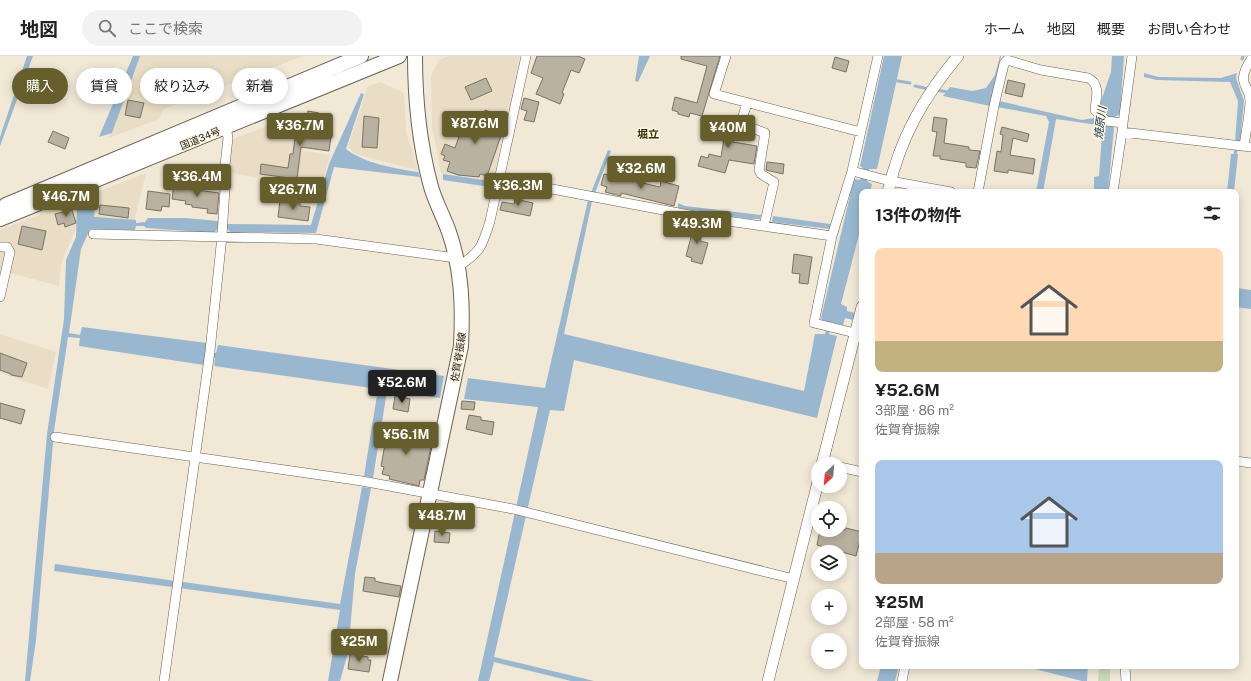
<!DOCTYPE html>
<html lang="ja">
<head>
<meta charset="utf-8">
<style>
  :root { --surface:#fff; --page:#f2f2f2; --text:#222; --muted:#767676; --line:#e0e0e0; --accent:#665f2b }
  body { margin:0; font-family:"Public Sans","Noto Sans JP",sans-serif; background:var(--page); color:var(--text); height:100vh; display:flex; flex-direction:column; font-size:15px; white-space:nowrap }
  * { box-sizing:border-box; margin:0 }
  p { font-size:13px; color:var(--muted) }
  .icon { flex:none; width:22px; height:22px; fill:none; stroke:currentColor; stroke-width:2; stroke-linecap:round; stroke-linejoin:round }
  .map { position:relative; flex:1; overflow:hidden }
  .drawer { position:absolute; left:859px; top:133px; width:380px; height:480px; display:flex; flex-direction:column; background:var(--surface); border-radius:8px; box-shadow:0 2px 10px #0003 }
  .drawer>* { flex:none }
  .top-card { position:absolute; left:12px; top:12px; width:380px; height:36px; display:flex; gap:8px }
  .needle { width:26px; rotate:206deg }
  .buttons { position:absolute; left:811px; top:401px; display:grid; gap:8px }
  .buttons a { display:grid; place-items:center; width:36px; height:36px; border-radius:50%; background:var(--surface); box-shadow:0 2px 10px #0003; font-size:20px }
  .price { position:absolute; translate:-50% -34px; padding:0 9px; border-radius:4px; background:var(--accent); color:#fff; font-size:13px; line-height:26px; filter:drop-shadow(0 1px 2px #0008) }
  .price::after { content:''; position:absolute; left:50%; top:24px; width:12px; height:9px; margin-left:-6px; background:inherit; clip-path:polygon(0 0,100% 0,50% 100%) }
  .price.current { background:#222; color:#fff }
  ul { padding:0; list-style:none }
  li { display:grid; align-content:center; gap:8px; height:212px; padding:0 16px }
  li span { display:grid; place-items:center; height:124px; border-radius:8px; color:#555 }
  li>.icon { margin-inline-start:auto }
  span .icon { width:72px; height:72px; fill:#fffc; stroke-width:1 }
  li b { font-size:17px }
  h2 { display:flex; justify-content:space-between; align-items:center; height:48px; padding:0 16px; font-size:17px }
  .pill { padding:0 14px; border-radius:18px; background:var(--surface); box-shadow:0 2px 10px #0003; font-size:14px; line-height:36px }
  .pill.current { background:var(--accent); color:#fff }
  header { display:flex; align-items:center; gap:24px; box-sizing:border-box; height:56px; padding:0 20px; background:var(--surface); border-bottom:1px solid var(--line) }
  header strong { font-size:19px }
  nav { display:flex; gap:22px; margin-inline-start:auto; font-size:14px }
  .search { width:280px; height:36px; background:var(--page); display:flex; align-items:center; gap:10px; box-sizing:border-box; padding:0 14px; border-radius:22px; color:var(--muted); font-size:15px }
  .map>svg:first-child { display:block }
  .built { fill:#e9ddc5 }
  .green { fill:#c9dab9 }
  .water { fill:#99b8d0 }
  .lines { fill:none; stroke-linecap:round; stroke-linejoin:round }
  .stream { stroke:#99b8d0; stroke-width:3 }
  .building { fill:#bab2a0; stroke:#7a7262 }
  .minor-casing { stroke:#6a6353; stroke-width:10 }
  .tertiary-casing { stroke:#6a6353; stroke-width:12 }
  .primary-casing { stroke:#6a6353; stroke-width:16 }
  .trunk-casing { stroke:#6a6353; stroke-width:16 }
  .minor { stroke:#fff; stroke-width:9 }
  .tertiary { stroke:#fff; stroke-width:11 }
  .primary { stroke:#fff; stroke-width:14 }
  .trunk { stroke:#fff; stroke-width:14 }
  .labels { text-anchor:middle; stroke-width:3; stroke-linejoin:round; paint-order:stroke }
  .street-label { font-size:10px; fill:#29251f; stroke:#fef6e3 }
  .water-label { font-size:11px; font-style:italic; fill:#0f364f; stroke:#fef6e3 }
  .neighbourhood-label { font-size:11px; font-weight:bold; fill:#373206; stroke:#fef6e3 }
</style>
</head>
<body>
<header>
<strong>地図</strong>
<div class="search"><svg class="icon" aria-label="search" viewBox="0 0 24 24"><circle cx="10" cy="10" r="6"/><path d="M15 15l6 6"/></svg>ここで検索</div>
<nav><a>ホーム</a><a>地図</a><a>概要</a><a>お問い合わせ</a></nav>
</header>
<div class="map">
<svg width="1251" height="625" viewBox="0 0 1251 625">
  <rect width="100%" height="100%" fill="#f1e8d6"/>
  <path class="built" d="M139 0H303L164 53 159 63 109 82Z
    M448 0H520L493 124 441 117 432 70 431 20 439 4Z
    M380 26 404 37 406 76 418 114 355 98 348 91 368 30Z
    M308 55 304 95 330 99 321 134 228 116 233 83Z
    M146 117 134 166 78 167 61 208 59 230 3 215 0 226V174Z
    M0 278 56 296 48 333 0 317Z"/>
  <path class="green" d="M1099 610H1110V625H1098Z"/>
  <path class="water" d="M27 0H33L0 90V81Z
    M133 0H140L112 77 99 81Z
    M639 0H650L638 26 635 25Z
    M884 0H902L877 113H869L867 125 872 128 870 136H862V167L841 248 847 251V255L862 259V266L845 262 843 269 831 266 829 278 837 280 817 362 574 304 564 355 550 354 494 601 594 625H571L494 606 489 625H478L538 351 464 343 468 322 545 332 588 144 608 94 611 95 592 145 564 278 804 335 815 278H825L828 266 822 264 821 262 854 123 860 124 863 112 860 110Z
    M1000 0H1001L990 50 943 40 950 31 972 35 986 32 995 19Z
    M1112 0H1124L1120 58 1113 62 1111 70 1114 71 1108 136H1094V121L1099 120 1102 77 1104 69 1102 56 1099 51 1111 16Z
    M1144 17 1158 21 1221 22 1237 17 1236 22 1244 45 1240 86H1235L1238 45 1230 26 1157 24 1144 21Z
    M361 37 364 38 346 93C363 107 397 113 418 116L420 121 334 111 316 177 230 176 228 173 218 172 214 177 146 172 144 170H136L135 174 90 173 81 193 69 277 80 279 82 271 207 287 206 296 216 297 218 289 444 320 440 342 387 335 373 422 364 420 378 333 214 310 215 302 205 300 204 309 79 290 80 282 68 281 54 375 36 584 30 625H25L47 378 64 263 66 204 76 181 77 151 87 152 89 141 96 140 94 161 136 164V167L145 166 148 162H186L218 165 219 169 227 170 228 168 311 169 329 108Z
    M999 45 1082 64 1094 62 1100 66 1098 69 1056 63 1043 136H1036L1049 66 1046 60 997 51Z
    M1231 98H1238L1234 136H1227Z
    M443 118 491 125 490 131 443 124Z
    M678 147 685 150 761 159 760 163H750L678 152Z
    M773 160 830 168V173L772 166Z
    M1236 232 1251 234V253L1236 251Z
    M362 431 371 432 355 518 348 597 340 625H328L340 554 54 515 55 508 340 548Z
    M881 610H899L895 625H877Z
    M1023 610H1088L1087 625H1082Z"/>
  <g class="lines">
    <path class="stream" d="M1242 3 1243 0
      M892 24 910 27
      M915 30 929 33
      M935 34 949 36
      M1235 98 1237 90"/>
  </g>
  <path class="building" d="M537 0H578L585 3 579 17 571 14 562 37 564 38 560 48 536 38 543 22 531 17Z
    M681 0H720L702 60 690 57 689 61 678 58V56L672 54 675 41 697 47 707 10 681 3Z
    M835 1 849 5 846 16 832 12Z
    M146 21 159 24V21L168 23 165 36 144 31Z
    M486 22 492 35 471 44 465 31Z
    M1008 24 1025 28 1022 41 1005 37Z
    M524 42 539 46 534 66 524 64 527 55 521 53Z
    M128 44 144 47 140 62 125 59Z
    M485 54 502 60 501 64 506 65 487 120 480 118 479 121 458 119 447 115 450 106 443 104 445 100 441 98 445 88 455 92 461 75 451 72 454 63 464 67 466 61 481 67Z
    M308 55 319 57 316 79 331 80 329 95 301 91 297 123 260 118 261 108 288 112 290 98H293L297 64 307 65Z
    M364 60 379 62 377 92 362 91Z
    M934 61 947 63 944 87 969 91V94L980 95 976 112 966 111V107L940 103V100H933L937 76 932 75Z
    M715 63 735 66 733 86 757 90 754 108 729 104 725 117 698 110 701 100 708 102 709 98 721 101 724 82 713 80Z
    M1002 71 1029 78 1027 86 1013 82 1010 99 1035 103 1033 118 1008 114V117L994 115 997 95 1001 96 1003 79 1000 78Z
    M53 75 69 82 65 93 48 86Z
    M767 106 784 108 783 118 766 114Z
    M604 118 660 131 661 125 679 130 674 150 621 137V140L605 136 607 131 601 129Z
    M174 128 183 130 182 132 219 137 217 158 207 157 208 153 192 151V149L185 148 186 145 172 143Z
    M148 135 170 138 169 151 162 150 161 155 146 153Z
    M515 143 533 147 530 160 500 154 502 146 514 148Z
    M280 144 300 146V150L310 151 308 165 278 161Z
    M100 149 129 152 128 162 99 158Z
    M72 154 76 167 65 171 64 167 58 169 55 158Z
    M695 166 705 168 700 185 708 187 702 208 691 205 692 202 686 200Z
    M22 170 46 175 42 194 18 188Z
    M794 198 812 201 808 228 799 227 800 218 792 217Z
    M0 297 27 307 22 321 11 319V318L0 314Z
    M395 340 410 343 408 356 393 353Z
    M462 345 475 346 474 354 461 353Z
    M0 347 25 354 21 368 0 362Z
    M469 359 481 361V364L494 366 492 379 466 373Z
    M388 372 433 381 424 424H420L419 430 389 423 390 420 382 418 384 411 381 410Z
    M846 472 862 476 856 500 817 489 820 474H845Z
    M435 475 450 477 449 487 434 486Z
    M365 521 375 522V525L383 527 401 530 399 541 363 535Z
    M350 598 368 601V604H371L369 616 348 613Z"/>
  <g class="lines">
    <g class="minor-casing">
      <path id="minor" d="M726 0 714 38 861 76
        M747 47 743 60 747 70 765 77 759 114 761 118 774 126 764 170
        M1123 67 1132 0
        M1244 90C1246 76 1249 61 1250 47 1251 27 1234 31 1251 3
        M852 115 890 125 951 136
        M499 123 700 161 832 180
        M978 136 994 50 1004 8 1007 4 1041 14 1088 22C1101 28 1096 42 1095 54L1106 65 1123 67 1122 76 1251 91
        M1113 136 1122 76
        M93 178 316 183 456 202
        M0 191H7L10 196 0 241
        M458 211C481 195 482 191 490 165L526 0
        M855 277 814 267 832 180 852 115 878 0
        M55 381 362 425 513 453 794 523
        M1236 405 1251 407
        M840 411 862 416
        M1125 610 1126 625
        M164 625 210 295 222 180 225 132 224 118 228 82 226 71
        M902 625 905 610"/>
    </g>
    <g class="tertiary-casing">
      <path id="tertiary" d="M888 136C900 82 923 42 958 0
        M822 408 862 251
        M768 625 818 426"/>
    </g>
    <g class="primary-casing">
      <path id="primary" d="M390 625 461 290C463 250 462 214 449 176 443 159 434 144 430 127 419 85 415 43 415 0"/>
    </g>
    <g class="trunk-casing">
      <path id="trunk" d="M0 154 6 149 361 0
        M0 163 399 0"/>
    </g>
    <use href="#minor" class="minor"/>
    <use href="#tertiary" class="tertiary"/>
    <use href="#primary" class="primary"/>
    <use href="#trunk" class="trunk"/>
  </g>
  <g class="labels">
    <g class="street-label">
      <text transform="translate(200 82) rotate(-22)" y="4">国道34号</text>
      <text transform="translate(458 301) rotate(-81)" y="4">佐賀脊振線</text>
    </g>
    <g class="water-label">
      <text transform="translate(1100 67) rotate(-83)" y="4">焼原川</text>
    </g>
    <g class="neighbourhood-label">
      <text x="648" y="82">堀立</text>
    </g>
  </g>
</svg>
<div class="buttons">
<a><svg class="needle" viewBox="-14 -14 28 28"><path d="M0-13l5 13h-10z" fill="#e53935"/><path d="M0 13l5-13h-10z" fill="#767676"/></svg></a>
<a><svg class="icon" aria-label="locate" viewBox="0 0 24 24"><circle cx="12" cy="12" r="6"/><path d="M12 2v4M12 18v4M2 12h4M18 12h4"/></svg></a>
<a><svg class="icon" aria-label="layers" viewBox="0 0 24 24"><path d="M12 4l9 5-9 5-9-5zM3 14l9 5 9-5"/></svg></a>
<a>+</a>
<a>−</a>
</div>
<b class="price" style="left:475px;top:89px">¥87.6M</b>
<b class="price" style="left:300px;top:91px">¥36.7M</b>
<b class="price" style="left:728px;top:93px">¥40M</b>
<b class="price" style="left:641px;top:134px">¥32.6M</b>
<b class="price" style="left:197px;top:142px">¥36.4M</b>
<b class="price" style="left:518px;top:151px">¥36.3M</b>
<b class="price" style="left:293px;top:155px">¥26.7M</b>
<b class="price" style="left:66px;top:162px">¥46.7M</b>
<b class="price" style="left:697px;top:189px">¥49.3M</b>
<b class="price current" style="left:402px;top:348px">¥52.6M</b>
<b class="price" style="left:406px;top:400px">¥56.1M</b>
<b class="price" style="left:442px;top:481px">¥48.7M</b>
<b class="price" style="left:359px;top:607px">¥25M</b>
<div class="top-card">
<a class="pill current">購入</a>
<a class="pill">賃貸</a>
<a class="pill">絞り込み</a>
<a class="pill">新着</a>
</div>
<section class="drawer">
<h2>13件の物件<svg class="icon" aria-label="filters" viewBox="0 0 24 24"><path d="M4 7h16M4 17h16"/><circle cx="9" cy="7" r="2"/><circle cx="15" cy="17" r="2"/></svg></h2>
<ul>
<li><span style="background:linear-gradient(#ffd9b3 75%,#c2b280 0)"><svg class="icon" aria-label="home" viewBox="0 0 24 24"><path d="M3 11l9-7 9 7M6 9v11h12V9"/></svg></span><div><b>¥52.6M</b><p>3部屋 · 86 m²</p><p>佐賀脊振線</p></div></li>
<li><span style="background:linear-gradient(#a9c7e8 75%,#b9a48a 0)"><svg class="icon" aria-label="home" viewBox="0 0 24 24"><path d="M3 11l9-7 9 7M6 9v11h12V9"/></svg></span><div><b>¥25M</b><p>2部屋 · 58 m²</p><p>佐賀脊振線</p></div></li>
</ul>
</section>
</div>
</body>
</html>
